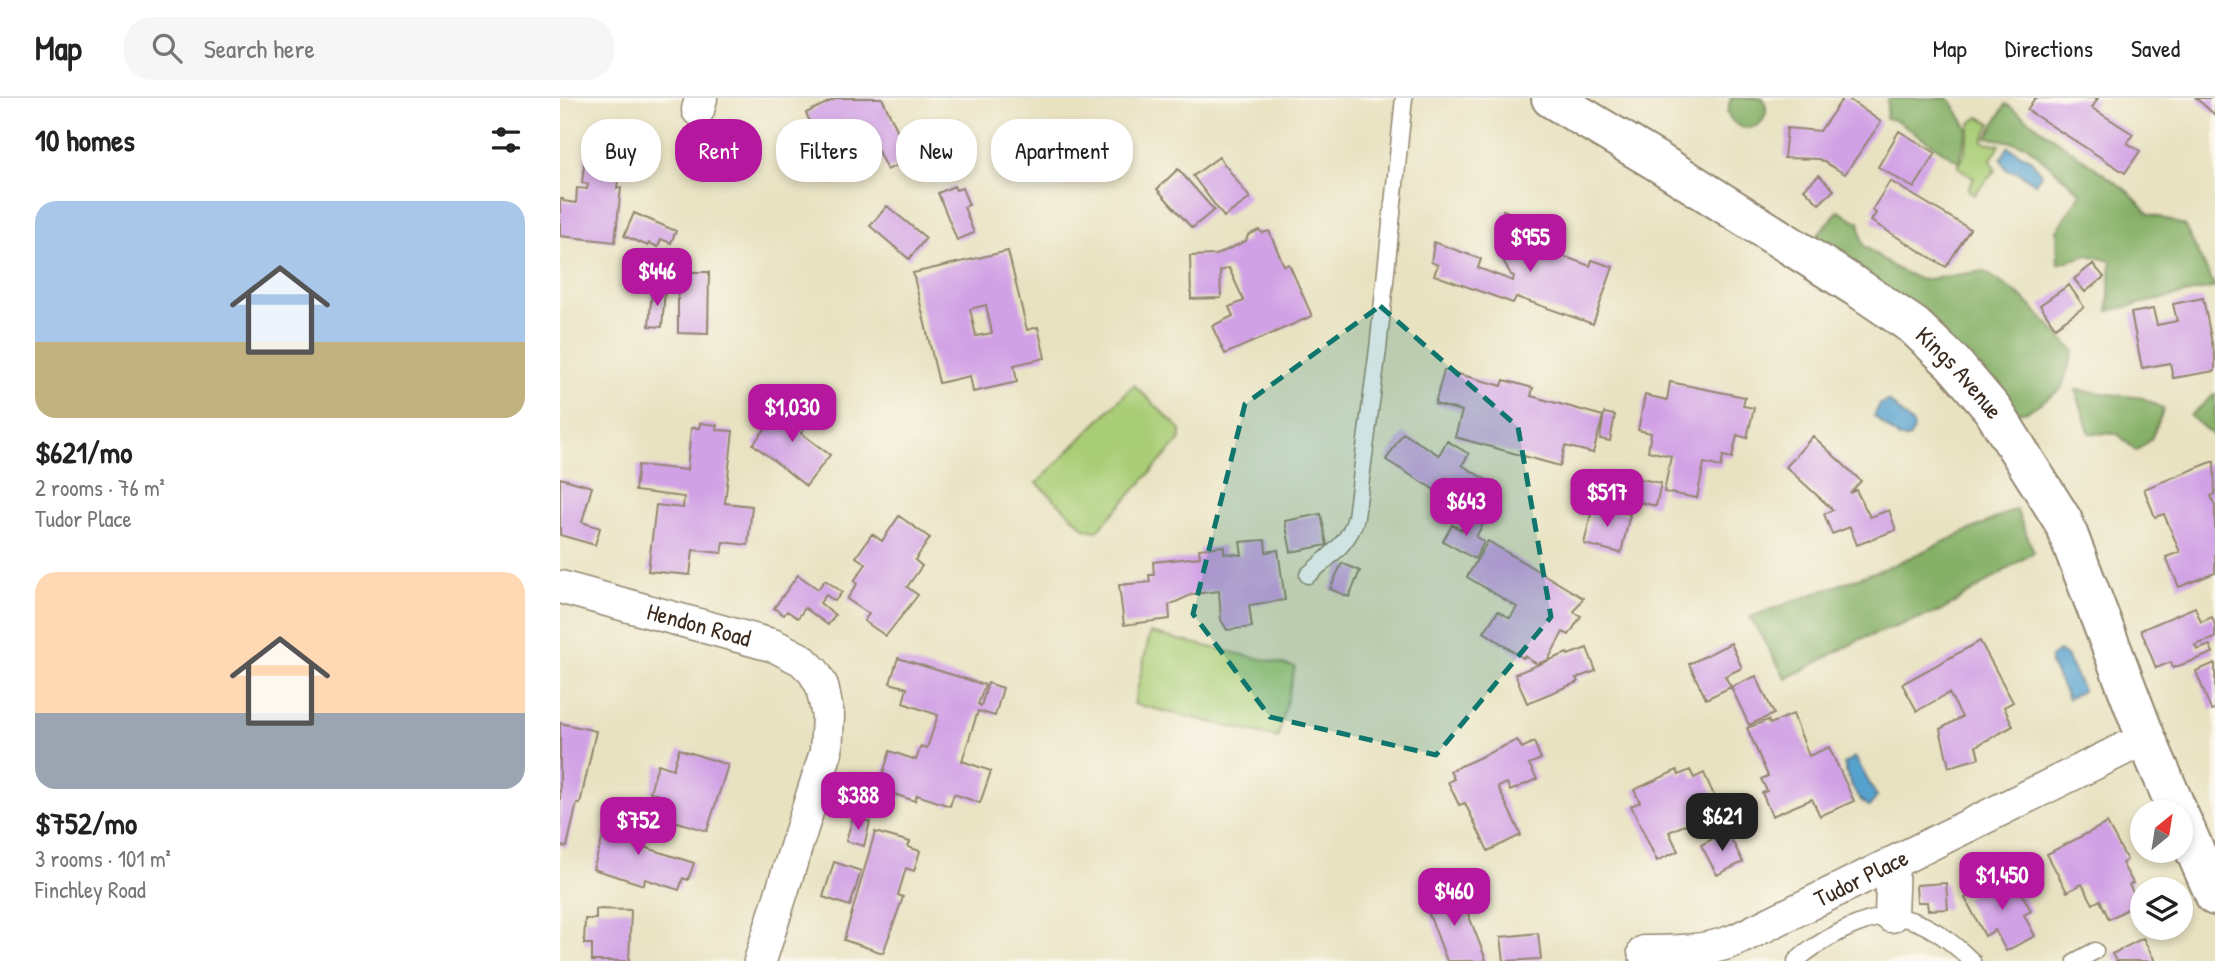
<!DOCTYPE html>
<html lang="en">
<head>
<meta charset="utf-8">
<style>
  :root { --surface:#fff; --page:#f6f6f6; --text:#222; --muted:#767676; --line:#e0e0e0; --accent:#b5179e }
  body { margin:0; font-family:"Patrick Hand",sans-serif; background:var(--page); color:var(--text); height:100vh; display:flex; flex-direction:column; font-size:26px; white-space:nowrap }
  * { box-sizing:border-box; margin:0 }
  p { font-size:23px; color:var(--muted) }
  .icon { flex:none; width:38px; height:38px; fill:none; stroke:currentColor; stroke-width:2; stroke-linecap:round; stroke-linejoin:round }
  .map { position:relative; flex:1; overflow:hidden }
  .details { display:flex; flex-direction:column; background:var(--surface); width:560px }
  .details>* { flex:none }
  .banner { position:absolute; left:21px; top:21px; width:665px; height:63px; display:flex; gap:14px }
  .needle { width:46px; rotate:30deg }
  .buttons { position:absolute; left:1570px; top:702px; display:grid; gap:14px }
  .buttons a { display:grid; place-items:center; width:63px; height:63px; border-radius:50%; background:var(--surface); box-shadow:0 4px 10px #0003; font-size:35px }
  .price { position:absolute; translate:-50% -60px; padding:0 16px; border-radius:14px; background:var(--accent); color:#fff; font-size:23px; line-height:46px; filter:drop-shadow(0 2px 4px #0008) }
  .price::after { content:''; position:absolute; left:50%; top:42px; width:21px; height:16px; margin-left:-10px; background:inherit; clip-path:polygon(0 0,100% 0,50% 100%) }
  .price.selected { background:#222; color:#fff }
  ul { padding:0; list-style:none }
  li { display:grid; align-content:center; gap:14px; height:371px; padding:0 35px }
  li span { display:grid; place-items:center; height:217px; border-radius:21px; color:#555 }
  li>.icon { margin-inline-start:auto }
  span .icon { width:126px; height:126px; fill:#fffc; stroke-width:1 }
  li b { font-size:30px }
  h2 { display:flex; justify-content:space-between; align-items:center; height:84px; padding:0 35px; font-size:30px }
  .pill { padding:0 24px; border-radius:28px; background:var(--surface); box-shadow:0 4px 10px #0003; font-size:24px; line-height:63px }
  .pill.selected { background:var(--accent); color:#fff }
  header { display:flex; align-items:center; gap:42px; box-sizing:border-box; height:98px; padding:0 35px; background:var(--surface); border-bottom:2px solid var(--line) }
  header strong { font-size:33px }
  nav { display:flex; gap:38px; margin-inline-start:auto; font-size:24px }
  .search { width:490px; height:63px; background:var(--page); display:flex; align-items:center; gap:18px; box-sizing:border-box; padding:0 24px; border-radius:28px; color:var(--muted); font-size:26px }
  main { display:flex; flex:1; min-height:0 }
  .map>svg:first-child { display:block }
  .green { fill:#a9cd76; stroke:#727c4a; stroke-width:2 }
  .forest { fill:#86b067; stroke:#606d42; stroke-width:2 }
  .water { fill:#56a2cf; stroke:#486676; stroke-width:2 }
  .building { fill:#d1a1e5; fill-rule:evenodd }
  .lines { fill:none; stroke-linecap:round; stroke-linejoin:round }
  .service-casing { stroke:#928670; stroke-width:19 }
  .minor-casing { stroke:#928670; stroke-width:35 }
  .tertiary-casing { stroke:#928670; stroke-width:42 }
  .service { stroke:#fff; stroke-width:16 }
  .minor { stroke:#fff; stroke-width:32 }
  .tertiary { stroke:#fff; stroke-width:38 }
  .marked { fill:#0f766e; fill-opacity:0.2; stroke:#0f766e; stroke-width:5; stroke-dasharray:14 9; stroke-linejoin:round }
  .labels { text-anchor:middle; stroke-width:7; stroke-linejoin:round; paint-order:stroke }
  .street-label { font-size:24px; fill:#3b2a1e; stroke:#fbf7ec }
</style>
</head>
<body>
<header>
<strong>Map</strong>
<div class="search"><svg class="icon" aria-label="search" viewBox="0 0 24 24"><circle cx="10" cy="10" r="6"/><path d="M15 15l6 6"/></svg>Search here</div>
<nav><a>Map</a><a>Directions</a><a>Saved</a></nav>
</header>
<main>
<section class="details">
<h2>10 homes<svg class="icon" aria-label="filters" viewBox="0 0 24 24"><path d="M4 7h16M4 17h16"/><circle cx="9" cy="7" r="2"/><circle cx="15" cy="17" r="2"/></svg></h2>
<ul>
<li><span style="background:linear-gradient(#a9c7e8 65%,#c2b280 0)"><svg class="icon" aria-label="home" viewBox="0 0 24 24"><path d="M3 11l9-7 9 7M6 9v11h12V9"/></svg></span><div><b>$621/mo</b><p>2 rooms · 76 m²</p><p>Tudor Place</p></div></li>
<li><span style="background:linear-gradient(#ffd9b3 65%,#9aa5b1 0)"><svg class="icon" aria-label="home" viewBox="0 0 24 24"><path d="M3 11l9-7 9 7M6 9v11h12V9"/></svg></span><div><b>$752/mo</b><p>3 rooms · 101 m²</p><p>Finchley Road</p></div></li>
</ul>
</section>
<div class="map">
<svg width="1655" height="863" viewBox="0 0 1655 863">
  <rect width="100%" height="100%" fill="#fbf7ec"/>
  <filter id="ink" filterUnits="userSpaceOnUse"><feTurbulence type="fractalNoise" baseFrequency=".0143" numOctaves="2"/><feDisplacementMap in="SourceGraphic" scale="14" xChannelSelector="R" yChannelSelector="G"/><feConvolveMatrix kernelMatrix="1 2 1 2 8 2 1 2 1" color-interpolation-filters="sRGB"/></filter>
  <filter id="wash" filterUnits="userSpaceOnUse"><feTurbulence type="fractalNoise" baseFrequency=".00686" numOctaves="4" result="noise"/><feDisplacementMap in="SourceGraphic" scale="28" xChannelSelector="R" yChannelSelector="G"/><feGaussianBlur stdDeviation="1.57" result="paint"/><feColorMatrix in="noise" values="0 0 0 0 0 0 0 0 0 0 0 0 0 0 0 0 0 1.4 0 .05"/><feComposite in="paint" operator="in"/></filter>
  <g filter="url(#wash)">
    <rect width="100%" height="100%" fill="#e8e2c1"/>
    <path class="green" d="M1419 19 1431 25 1422 43 1440 47 1431 61 1435 72 1414 97 1408 91 1414 80 1398 69 1404 58 1411 25Z
      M574 287 621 332V341L537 433 526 431 477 385Z
      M590 535 735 569 718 640 574 606Z"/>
    <path class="forest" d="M1171 0H1203C1217 27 1179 44 1167 14Z
      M1328 0H1387L1391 3 1408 31 1399 64 1337 23 1326 20Z
      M1446 6 1569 94 1589 116 1624 127 1655 189 1548 213 1551 163 1528 157 1498 166 1497 132 1521 95 1466 47 1427 39Z
      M1278 113 1299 124 1303 147 1335 170 1361 182 1424 173 1462 199 1514 253 1501 291 1468 313 1456 315 1251 145Z
      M1516 292 1583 300 1604 311 1591 341 1576 353 1558 336 1529 335Z
      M1655 296V339L1630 318Z
      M1456 411 1474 454 1383 512 1301 541 1226 581 1190 519 1331 468Z"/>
    <path class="water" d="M1448 49 1470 61 1482 75 1475 86 1458 74 1447 72 1441 61Z
      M1329 303 1353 327 1354 332 1349 340H1339L1314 318 1320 306Z
      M1499 553 1506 558 1523 592 1508 601 1491 566V559Z
      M1295 659 1317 699 1309 709C1295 700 1288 682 1284 666Z"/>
    <g id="blocks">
      <path class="building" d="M277 0H322L341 40 377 23 387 44 327 72 309 34 264 55 246 15Z
        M1283 0H1287L1321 24 1285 76 1259 61 1224 60 1227 30 1260 33Z
        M1475 0H1538L1532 10 1573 36 1567 45 1580 53 1565 75 1467 12Z
        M1636 0H1655V17Z
        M1339 33 1376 55 1354 90 1318 69Z
        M40 36 64 39 57 90H61L55 144 0 138V101H3V103L16 105 17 90 27 91 28 86 22 85 25 58 37 60Z
        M659 59 690 100 664 119 633 78Z
        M618 71 654 112 632 130 597 91Z
        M1259 77 1274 92 1259 106 1244 91Z
        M1330 83 1410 131 1386 169 1311 123 1316 115 1312 112Z
        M394 88 396 92 402 90 409 107 404 109 414 135 397 142 378 95Z
        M327 108 366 140 349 161 310 128Z
        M943 112 974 124 962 153 975 158 978 149 1030 168 1032 162 1053 169 1033 226 956 199 953 205 874 177 878 167 871 164 874 144 921 161 918 170 953 183 954 178 951 177 943 162 948 150 942 148Z
        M74 115 116 133 111 145 101 141 98 149 89 145 88 148 64 138Z
        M699 132 703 135 709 133 724 168 729 166 752 218 665 256 652 228 673 218 669 209 684 203 669 170 660 173 661 200 631 201 630 158 656 157 686 143 688 137Z
        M448 153 467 232 478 229 485 260 454 267 457 284 413 294 410 278 379 285 353 175ZM426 207 432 235 416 238 410 211Z
        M103 164 111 173 98 185 90 176Z
        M1533 166 1544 179 1525 194 1514 181Z
        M118 174H149L148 236 118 235Z
        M1509 187 1524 209 1495 229 1480 207Z
        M92 191 105 192 102 229 89 228Z
        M1643 200 1655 260V273L1613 280 1610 265 1582 270 1571 215 1593 211 1597 227 1617 223 1613 206Z
        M884 272 942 288 944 282 973 290 971 298 1043 318 1033 355 1005 348 1000 368 895 339 902 313 875 306Z
        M1110 284 1185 299 1183 308 1194 310 1187 340 1177 337 1172 360 1163 358 1161 369 1144 365 1137 400 1104 394 1111 358 1088 353 1091 335 1078 332 1085 297 1107 302Z
        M229 302 252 320 241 335 270 357 246 388 193 346Z
        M1044 315 1055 317 1050 343 1040 341Z
        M140 325 157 327 156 332 173 333 165 405 192 408 188 447 163 444 162 455 133 452 130 477 88 473 96 407 123 410 124 399 75 393 78 367 127 372 131 330H139Z
        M843 335 879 357 887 343 909 356 902 367 931 385 912 415 826 362Z
        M1253 338 1301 383 1290 395 1296 392 1310 419 1329 412 1336 432 1297 447 1290 429 1272 436 1264 416 1273 412 1226 369Z
        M1654 363 1655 396 1651 398 1655 408V475L1619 489 1606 459 1620 454 1604 416 1595 419 1584 391Z
        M1040 373 1101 385 1096 408 1063 400V404L1035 398Z
        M0 380 32 389 22 424 40 430 35 447 0 437Z
        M1033 408 1070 416 1061 455 1024 446Z
        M761 416 767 447 731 454 725 423Z
        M339 418 370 440 355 462 362 468 347 489 358 497 326 538 304 523 309 516 287 501 297 486 294 483 306 466 296 459 312 436 322 443Z
        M909 418 923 426 916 439 924 444 915 461 883 443 892 427 902 432Z
        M705 442 706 454 718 452 725 502 689 507 692 529 667 532 661 522 659 493 633 496 609 507 610 521 564 527 559 487 590 484 589 477H594L593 464 640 459 639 451 664 448V455L682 457 680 444Z
        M928 443 1023 500 1014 514 1021 518 1009 537 1003 534 988 562 977 566 964 558 963 560 924 534 938 513 950 520 957 509 907 479Z
        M782 465 800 473 789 499 770 491Z
        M238 477 258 491 265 482 282 494 275 503 266 497 260 505 275 517 268 527 245 510 238 520 227 513 224 517 214 510Z
        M1635 509 1641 524 1652 519 1655 527V540L1635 547 1637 552 1650 547 1653 555 1613 570 1611 564 1596 570 1581 532Z
        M1420 543 1453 604 1444 609 1453 628 1416 648 1419 660 1389 669 1380 631 1402 619 1389 595 1357 613 1342 586Z
        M1171 545 1182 570 1165 578 1171 589 1146 601 1129 566Z
        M1027 550 1036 573 1016 580 1018 584 967 605 955 576 1007 555 1008 557Z
        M338 560 425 587 418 606 421 608 428 585 443 590 435 618 418 613 402 663 431 673 420 705 394 696 390 708 357 697 355 703 318 691 330 653 356 662 361 648 367 650 378 617 343 605 347 590 330 585Z
        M1655 565V611L1651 612 1636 573Z
        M1196 578 1214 616 1189 627 1171 589Z
        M1233 616 1249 658 1269 649 1294 703 1260 718 1252 701 1212 718 1202 695 1207 693 1201 681 1208 678 1187 630 1208 622 1210 626Z
        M0 625 36 633 20 706 17 705 7 749 0 748Z
        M957 642 962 650 974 644 981 661 969 666 977 681 950 693 947 685 938 689 961 737 928 753 905 705 899 707 888 684 894 681 890 673Z
        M119 651 168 667 147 733 98 718 104 699 90 694 98 666 113 671Z
        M1117 672 1119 677 1130 672 1134 680 1144 675 1160 711 1109 734 1118 753 1097 763 1071 708 1080 704 1074 692Z
        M50 717 87 728 81 748 134 765 128 782 123 780 119 792 85 781 84 787 33 771Z
        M293 719 310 724 304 748 286 743Z
        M1547 725 1567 762 1562 765 1573 785 1569 787 1579 805 1549 821 1540 802 1533 806 1522 786 1507 794 1487 756Z
        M1167 733 1183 764 1157 777 1141 747Z
        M315 734 350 744 348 749 360 753 354 773 346 770 338 797 343 799 323 855 284 842Z
        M274 764 301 773 290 808 263 799Z
        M1452 776 1471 813 1464 817 1475 838 1446 853 1435 832 1425 838 1405 800Z
        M1386 785 1388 811 1368 812 1367 804H1357L1356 787Z
        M898 790 926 862 923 863H887L864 803Z
        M36 811 71 812 69 863H32V846H24L25 821H36Z
        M978 835 981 861 944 863 941 839Z
        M1583 840 1595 863H1556L1552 856Z"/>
    </g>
  </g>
  <g filter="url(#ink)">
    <use href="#blocks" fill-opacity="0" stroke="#928670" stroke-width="2"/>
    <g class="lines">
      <g class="service-casing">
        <path id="service" d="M748 477C767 460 790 445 796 419L818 251 844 0
          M1236 863C1257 844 1304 817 1333 819 1364 820 1391 843 1412 863
          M1516 863 1535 853"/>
      </g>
      <g class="minor-casing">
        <g id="minor">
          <path d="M138 12 141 0"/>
          <path id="s1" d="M0 489 215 548 242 562 254 574 262 588 268 618 266 654 200 863"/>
          <path d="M1331 818 1333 765"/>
          <path id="s2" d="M1084 854C1117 854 1145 854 1176 842L1586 640"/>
        </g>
      </g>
      <g class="tertiary-casing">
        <g id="tertiary">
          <path id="s3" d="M991 0 1098 64 1301 192 1354 228 1393 265 1433 312 1503 423 1586 640 1618 714"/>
          <path d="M1620 719 1655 798"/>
        </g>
      </g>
      <use href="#service" class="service"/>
      <use href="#minor" class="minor"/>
      <use href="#tertiary" class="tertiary"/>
    </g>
  </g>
  <path class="marked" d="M820 208 958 329 991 519 876 657 710 619 633 516 685 306Z"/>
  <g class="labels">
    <g class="street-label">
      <text dy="8" stroke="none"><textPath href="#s3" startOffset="494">Kings Avenue</textPath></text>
      <text dy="8" stroke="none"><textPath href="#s1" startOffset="144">Hendon Road</textPath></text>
      <text dy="8" stroke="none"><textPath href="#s2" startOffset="233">Tudor Place</textPath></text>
    </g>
  </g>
</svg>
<div class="buttons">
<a><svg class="needle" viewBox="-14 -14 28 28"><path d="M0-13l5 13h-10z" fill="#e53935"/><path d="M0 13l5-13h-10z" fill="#767676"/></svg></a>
<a><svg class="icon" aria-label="layers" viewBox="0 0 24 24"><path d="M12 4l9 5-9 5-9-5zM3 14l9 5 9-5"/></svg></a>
</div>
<b class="price" style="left:970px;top:176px">$955</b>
<b class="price" style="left:97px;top:210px">$446</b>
<b class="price" style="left:232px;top:346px">$1,030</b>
<b class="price" style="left:1047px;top:431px">$517</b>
<b class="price" style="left:906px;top:440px">$643</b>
<b class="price" style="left:298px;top:734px">$388</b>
<b class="price selected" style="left:1162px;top:755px">$621</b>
<b class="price" style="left:78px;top:759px">$752</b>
<b class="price" style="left:1442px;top:814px">$1,450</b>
<b class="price" style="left:894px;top:830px">$460</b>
<div class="banner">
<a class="pill">Buy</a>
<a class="pill selected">Rent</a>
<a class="pill">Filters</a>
<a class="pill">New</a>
<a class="pill">Apartment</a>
</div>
</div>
</main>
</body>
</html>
